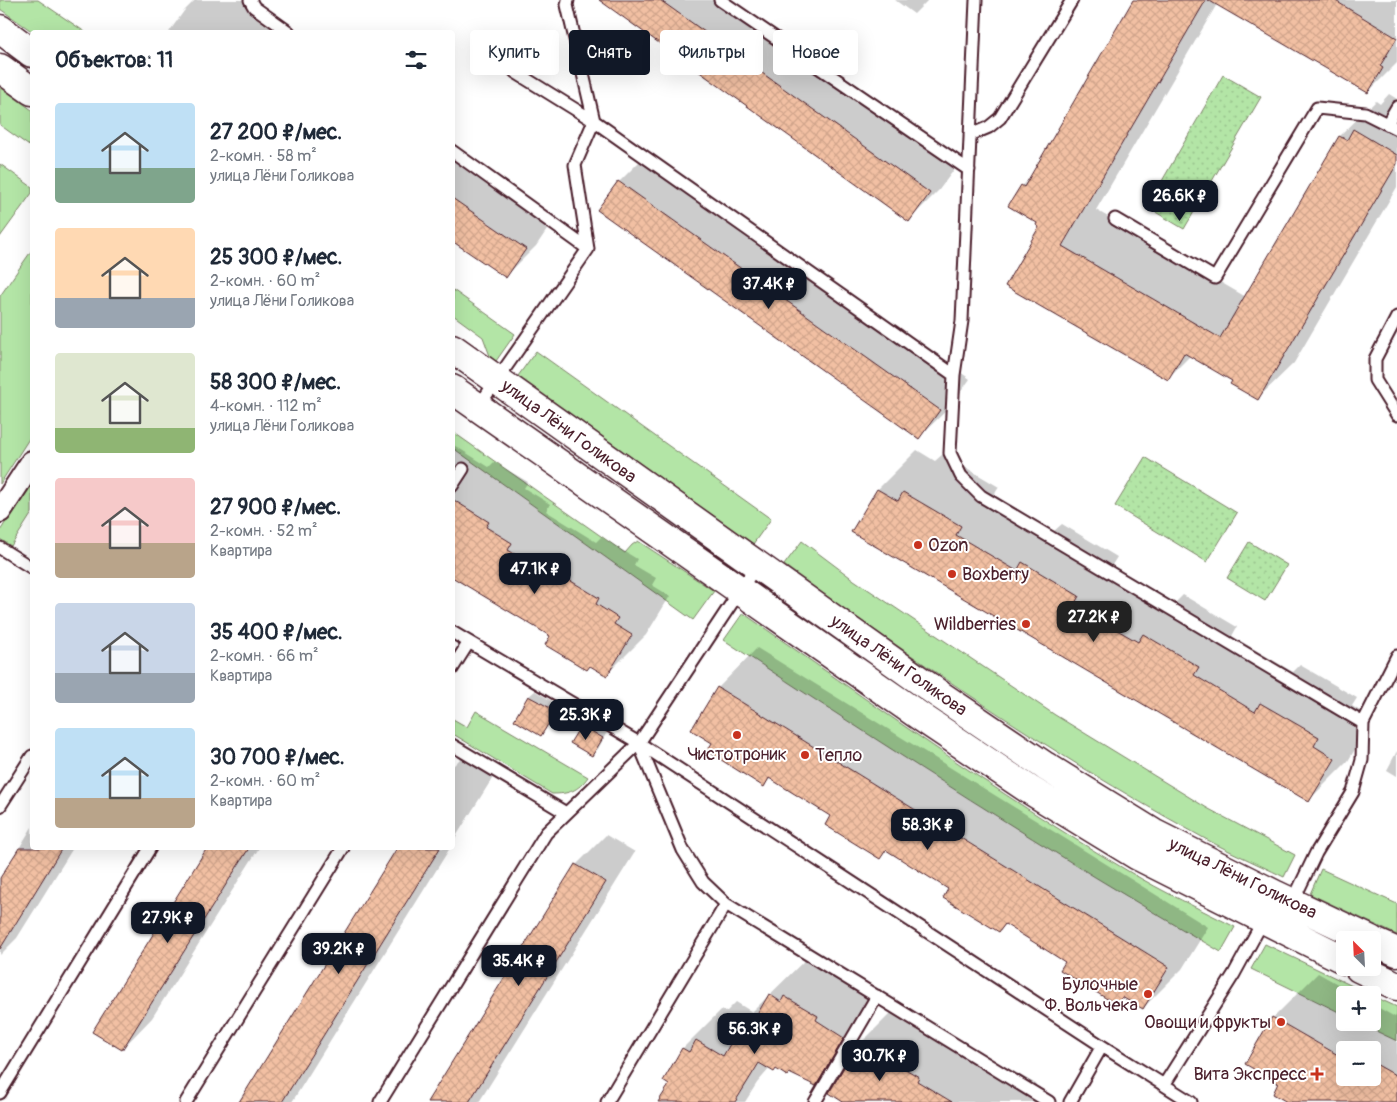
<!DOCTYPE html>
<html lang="ru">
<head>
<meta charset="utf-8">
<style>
  :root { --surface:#fff; --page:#f2f2f3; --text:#1f2937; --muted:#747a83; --accent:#111827 }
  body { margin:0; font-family:Pangolin,sans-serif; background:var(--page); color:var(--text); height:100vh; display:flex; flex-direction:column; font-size:19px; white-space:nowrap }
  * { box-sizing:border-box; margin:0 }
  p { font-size:16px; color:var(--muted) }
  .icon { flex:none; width:28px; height:28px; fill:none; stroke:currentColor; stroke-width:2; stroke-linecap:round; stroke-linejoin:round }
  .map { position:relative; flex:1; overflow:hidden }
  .side { position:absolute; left:30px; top:30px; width:425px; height:820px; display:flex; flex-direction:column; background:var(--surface); border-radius:5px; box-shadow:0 5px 20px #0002 }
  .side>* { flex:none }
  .hud { position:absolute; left:470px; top:30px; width:475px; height:45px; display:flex; gap:10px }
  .needle { width:32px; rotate:336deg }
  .tools { position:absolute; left:1336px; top:931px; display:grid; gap:10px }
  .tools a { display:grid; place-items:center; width:45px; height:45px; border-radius:5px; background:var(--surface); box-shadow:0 5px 20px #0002; font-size:25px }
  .price { position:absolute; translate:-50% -42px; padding:0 11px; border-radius:10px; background:var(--accent); color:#fff; font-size:16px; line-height:32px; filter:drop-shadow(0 1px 2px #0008) }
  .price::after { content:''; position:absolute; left:50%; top:30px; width:15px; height:11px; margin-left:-8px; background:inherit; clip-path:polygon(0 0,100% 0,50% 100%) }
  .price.selected { background:#222; color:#fff }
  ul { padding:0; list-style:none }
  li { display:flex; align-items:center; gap:15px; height:125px; padding:0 25px }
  li span { display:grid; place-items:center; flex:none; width:140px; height:100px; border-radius:5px; color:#555 }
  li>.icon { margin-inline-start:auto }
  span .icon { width:60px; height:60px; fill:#fffc; stroke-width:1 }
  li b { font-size:21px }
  h2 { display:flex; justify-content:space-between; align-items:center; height:60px; padding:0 25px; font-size:21px }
  .tag { padding:0 18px; border-radius:5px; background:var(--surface); box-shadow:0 5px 20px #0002; font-size:18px; line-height:45px }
  .tag.selected { background:var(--accent); color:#fff }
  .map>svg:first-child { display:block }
  .green { fill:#b3e5a6; stroke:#7e8268 }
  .park { fill:url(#park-dots); stroke:#7e8268 }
  .shadow { fill:#0003; fill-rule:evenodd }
  .building { fill:url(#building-cross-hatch); stroke:#4a1f2b }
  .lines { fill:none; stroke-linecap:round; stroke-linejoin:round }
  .service-casing { stroke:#4a1f2b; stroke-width:15 }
  .minor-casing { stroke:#4a1f2b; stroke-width:26 }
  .tertiary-casing { stroke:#4a1f2b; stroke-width:31 }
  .service { stroke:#fff; stroke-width:11 }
  .minor { stroke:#fff; stroke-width:22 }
  .tertiary { stroke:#fff; stroke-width:28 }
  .poi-dot { fill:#c8321e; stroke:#fff; stroke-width:2 }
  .labels { text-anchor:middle; stroke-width:4; stroke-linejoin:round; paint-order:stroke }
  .street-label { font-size:18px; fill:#4a1f2b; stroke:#fff }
  .poi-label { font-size:18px; fill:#4a1f2b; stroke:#fff; text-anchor:end }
</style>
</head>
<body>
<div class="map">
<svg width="1397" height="1102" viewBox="0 0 1397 1102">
  <defs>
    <pattern id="park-dots" width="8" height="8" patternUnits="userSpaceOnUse" patternTransform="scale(1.25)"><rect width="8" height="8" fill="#b3e5a6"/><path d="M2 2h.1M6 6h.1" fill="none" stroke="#9bc48f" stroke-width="1.8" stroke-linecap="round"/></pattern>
    <pattern id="building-cross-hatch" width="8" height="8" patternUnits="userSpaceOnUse" patternTransform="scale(1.25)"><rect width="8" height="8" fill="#f2c0a3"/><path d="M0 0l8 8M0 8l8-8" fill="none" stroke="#d1a58c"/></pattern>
  </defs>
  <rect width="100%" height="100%" fill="#fff"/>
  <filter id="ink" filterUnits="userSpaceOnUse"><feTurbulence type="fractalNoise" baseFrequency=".02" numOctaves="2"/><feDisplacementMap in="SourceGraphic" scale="10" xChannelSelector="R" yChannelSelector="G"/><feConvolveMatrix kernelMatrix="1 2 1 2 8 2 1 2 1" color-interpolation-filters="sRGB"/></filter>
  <g filter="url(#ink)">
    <path class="green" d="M0 0H38L85 32H33L0 9Z
      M0 87 32 110V148L0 125Z
      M0 164 32 187V193L0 237Z
      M32 250V434L0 484V296Z
      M453 290 515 334 496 361 490 356 483 337 453 315Z
      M536 351 771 519 753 544 518 376Z
      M453 432 625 553 632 545 638 541 714 591 693 620 453 448Z
      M32 481V513L11 546 0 539V531Z
      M802 541 854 580 1055 715 1207 808 1295 855 1284 877C1254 862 1222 849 1193 832 1050 753 916 661 784 565Z
      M743 613C869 701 995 793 1128 871 1163 892 1200 909 1235 927L1221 952C1052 854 888 748 724 640Z
      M476 711 588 777C578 791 569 794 552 794L453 734V719L467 727Z
      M1321 869 1397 904V935L1310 894Z
      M1265 944 1371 995H1345V1015L1251 969Z
      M1373 996 1397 1007V1041L1359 1023 1372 1022Z"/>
    <path class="park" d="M1223 75 1261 97 1184 229 1147 207Z
      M1145 457 1237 513 1207 562 1115 506Z
      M1249 542 1287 565 1265 601 1227 578Z"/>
    <path class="shadow" d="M195 0H243L289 32H169L184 11Z
      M601 0H732L959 163 939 190 909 220Z
      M895 0H928L914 14Z
      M1134 0H1397V63L1368 92 1217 4 1096 210 1246 297 1340 136 1376 101 1380 104 1389 94 1397 99V187L1294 363 1258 398 1233 380 1190 356 1167 379 1040 227 1022 186 1031 177Z
      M452 147 555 218 536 246 506 276 452 239Z
      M649 152 970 379 950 407 919 437 619 182Z
      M452 444 489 467 494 462 528 482 524 488 550 504 546 511 596 542 601 537 637 559 634 565 656 578 652 585 670 596 646 635 607 674 552 636 452 575Z
      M917 450 935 461 943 454 999 487 994 495 1054 531 1062 524 1117 557 1112 565 1175 603 1183 595 1237 627 1232 636 1293 672 1300 665 1357 698 1352 706 1373 719 1348 761 1309 800 853 532 878 489Z
      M757 648 1208 927 1182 969 1143 1008 1124 996 1117 1004 1067 961 1006 924 999 931 950 889 887 850 880 857 832 816 771 778 764 785 714 743 692 729 718 688Z
      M535 691 560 706 546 729 541 734 516 719 529 696Z
      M587 720 607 732 598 749 592 754 572 742 582 725Z
      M471 748 500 766 452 843V767Z
      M1397 751V776L1387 770Z
      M32 827V848H73L17 938 0 955V880Z
      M606 835 635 852 479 1102H429L576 865Z
      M209 848H259L152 1018 122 1049 94 1031Z
      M398 848H450L292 1102H240Z
      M809 956 819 963 824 957 856 977 854 981 882 998 855 1045 816 1084 777 1068H770L757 1083 745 1102H660L671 1084 664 1080 683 1048 722 1009 726 1012 736 1002 752 1012Z
      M1318 973 1357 995H1345V1022H1372V1004L1395 1017 1397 1015V1102H1289L1280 1083 1273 1018ZM1345 1050H1372V1078H1345Z
      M897 1007 922 1022 925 1019 957 1038 955 1042 1001 1069 1004 1066 1036 1084 1034 1088 1056 1102H846L858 1046Z"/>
    <path class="building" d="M599 0H660L930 193 909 222Z
      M1133 0H1206L1062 246 1220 338 1339 136 1347 140 1353 129 1397 155V164L1258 400 1230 384 1232 381 1184 353 1168 380 1005 286 1039 227 1036 225 1037 223 1008 206 1021 185 1024 187Z
      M1208 0H1334L1397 38 1380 66 1383 68 1368 93Z
      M618 181 940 410 919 439 597 210Z
      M452 198 526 249 506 278 452 241Z
      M877 489 898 501 903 492 961 526 956 535 1017 571 1022 562 1079 596 1074 605 1138 642 1143 634 1199 667 1194 675 1255 712 1260 703 1319 737 1314 746 1335 759 1309 802 851 532Z
      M452 499 489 522 486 527 512 543 508 550 558 581 561 575 599 598 596 604 618 618 614 624 632 635 607 676 590 666 587 670 545 645 550 636 452 577Z
      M717 687 1169 967 1143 1009 1122 997 1117 1005 1060 970 1065 962 1005 924 999 932 943 898 948 889 886 850 880 859 825 825 830 816 769 778 764 787 707 751 712 743 691 730Z
      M528 696 556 711 541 736 514 720Z
      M581 725 603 738 592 756 570 743Z
      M19 848H62L0 949V878Z
      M207 848H249L122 1050 92 1032Z
      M397 848H440L282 1102H239Z
      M575 864 606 882 469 1102H427Z
      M769 994 781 1002 784 996 818 1016 816 1020 844 1038 816 1086 789 1073 787 1076 776 1069 774 1072 759 1063 735 1102H658L669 1085 663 1081 682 1048 689 1052 696 1040 723 1056 748 1014 755 1018Z
      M1272 1017 1345 1059V1078H1372V1062L1397 1076V1102H1287L1273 1094 1278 1083 1245 1064Z
      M857 1045 883 1061 885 1057 919 1077 917 1081 952 1102H843L829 1093Z"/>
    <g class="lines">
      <g class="service-casing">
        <path id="service" d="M250 0 254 7 289 32
          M568 0 567 5 594 121 575 165 588 249
          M720 0 969 170
          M976 0 962 321 954 375 950 453 961 476 981 496 1363 723
          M515 72 594 121 954 375
          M1387 124 1397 107
          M970 135 989 127 1000 118 1072 0
          M452 151 588 249 478 407
          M1115 219 1215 278 1317 108 1365 113 1397 129
          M1397 317 1375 359V380L1397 415
          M452 486 463 469
          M0 548 32 568
          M452 632 639 743 1102 1046 1191 1102
          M452 669 469 642
          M452 745 566 813
          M0 806 32 756
          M1292 903 1316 853 1353 792 1362 760 1363 723 1397 656
          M726 904 1049 1102
          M1164 1085 1234 974 1264 919
          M0 1093 150 848
          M186 1102 343 848
          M380 1102 546 833 639 743 757 565
          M607 1102 726 904 703 882 683 850 639 744
          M815 1102 877 996
          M1070 1102 1102 1046"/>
      </g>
      <g class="minor-casing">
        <path id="minor" d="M0 511 32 462"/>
      </g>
      <g class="tertiary-casing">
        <path id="tertiary" d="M0 29 32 53
          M0 68 32 91
          M452 348 940 695 1045 766 1153 833 1276 895 1371 940
          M452 389 924 719 1030 790 1138 856 1345 960
          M1372 941 1397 952
          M1359 968 1397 986"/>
      </g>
      <use href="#service" class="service"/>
      <use href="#minor" class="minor"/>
      <use href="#tertiary" class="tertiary"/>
    </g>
  </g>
  <g class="poi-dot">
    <circle cx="918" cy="545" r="5"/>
    <circle cx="952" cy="574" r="5"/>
    <circle cx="1026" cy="624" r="5"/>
    <circle cx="737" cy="735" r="5"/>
    <circle cx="805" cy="755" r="5"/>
    <circle cx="1148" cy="994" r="5"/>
    <circle cx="1281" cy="1022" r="5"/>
    <path d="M1314.5 1066.5h5v5h5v5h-5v5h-5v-5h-5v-5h5z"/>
  </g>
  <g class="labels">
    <g class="street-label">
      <text transform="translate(569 431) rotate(36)" y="6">улица Лёни Голикова</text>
      <text transform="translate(899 665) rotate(35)" y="6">улица Лёни Голикова</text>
      <text transform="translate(1243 878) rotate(26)" y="6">улица Лёни Голикова</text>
    </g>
    <g class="poi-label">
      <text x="928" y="551" text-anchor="start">Ozon</text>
      <text x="962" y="580" text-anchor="start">Boxberry</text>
      <text x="1016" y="630">Wildberries</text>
      <text x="737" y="760" text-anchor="middle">Чистотроник</text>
      <text x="815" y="761" text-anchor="start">Тепло</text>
      <text x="1138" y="990">Булочные<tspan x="1138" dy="21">Ф. Вольчека</tspan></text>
      <text x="1271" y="1028">Овощи и фрукты</text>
      <text x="1307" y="1080">Вита Экспресс</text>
    </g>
  </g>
</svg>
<div class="tools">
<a><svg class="needle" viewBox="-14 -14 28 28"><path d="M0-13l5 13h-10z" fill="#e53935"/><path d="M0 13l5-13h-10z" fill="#747a83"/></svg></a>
<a>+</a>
<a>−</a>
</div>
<b class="price" style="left:1180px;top:222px">26.6K ₽</b>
<b class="price" style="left:769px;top:310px">37.4K ₽</b>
<b class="price" style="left:535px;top:595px">47.1K ₽</b>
<b class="price selected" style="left:1094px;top:643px">27.2K ₽</b>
<b class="price" style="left:586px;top:741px">25.3K ₽</b>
<b class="price" style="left:928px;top:851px">58.3K ₽</b>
<b class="price" style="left:168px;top:944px">27.9K ₽</b>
<b class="price" style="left:339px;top:975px">39.2K ₽</b>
<b class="price" style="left:519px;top:987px">35.4K ₽</b>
<b class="price" style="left:755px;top:1055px">56.3K ₽</b>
<b class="price" style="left:880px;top:1082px">30.7K ₽</b>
<div class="hud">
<a class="tag">Купить</a>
<a class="tag selected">Снять</a>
<a class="tag">Фильтры</a>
<a class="tag">Новое</a>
</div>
<section class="side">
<h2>Объектов: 11<svg class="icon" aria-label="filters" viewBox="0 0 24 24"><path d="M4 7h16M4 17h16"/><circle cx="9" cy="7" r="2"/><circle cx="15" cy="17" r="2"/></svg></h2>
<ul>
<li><span style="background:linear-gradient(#bfe0f5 65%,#7fa58c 0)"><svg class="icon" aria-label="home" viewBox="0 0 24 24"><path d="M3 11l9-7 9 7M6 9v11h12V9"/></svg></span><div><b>27 200 ₽/мес.</b><p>2-комн. · 58 m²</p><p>улица Лёни Голикова</p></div></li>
<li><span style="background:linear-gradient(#ffd9b3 70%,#9aa5b1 0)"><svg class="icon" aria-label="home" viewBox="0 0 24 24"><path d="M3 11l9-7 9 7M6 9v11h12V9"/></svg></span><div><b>25 300 ₽/мес.</b><p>2-комн. · 60 m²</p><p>улица Лёни Голикова</p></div></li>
<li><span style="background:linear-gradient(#dfe7d0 75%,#8fb573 0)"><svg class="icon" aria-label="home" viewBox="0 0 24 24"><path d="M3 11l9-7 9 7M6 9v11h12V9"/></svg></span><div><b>58 300 ₽/мес.</b><p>4-комн. · 112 m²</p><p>улица Лёни Голикова</p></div></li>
<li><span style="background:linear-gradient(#f6c9c9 65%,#b9a48a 0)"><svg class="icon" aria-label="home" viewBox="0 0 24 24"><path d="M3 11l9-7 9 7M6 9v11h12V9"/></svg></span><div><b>27 900 ₽/мес.</b><p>2-комн. · 52 m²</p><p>Квартира</p></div></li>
<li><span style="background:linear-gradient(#c9d6e8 70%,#9aa5b1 0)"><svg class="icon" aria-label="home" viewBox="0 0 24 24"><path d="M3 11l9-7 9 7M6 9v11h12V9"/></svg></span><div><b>35 400 ₽/мес.</b><p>2-комн. · 66 m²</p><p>Квартира</p></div></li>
<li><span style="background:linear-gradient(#bfe0f5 70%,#b9a48a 0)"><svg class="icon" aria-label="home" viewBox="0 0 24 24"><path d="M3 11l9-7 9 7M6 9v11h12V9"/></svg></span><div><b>30 700 ₽/мес.</b><p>2-комн. · 60 m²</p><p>Квартира</p></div></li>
</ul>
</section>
</div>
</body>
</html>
